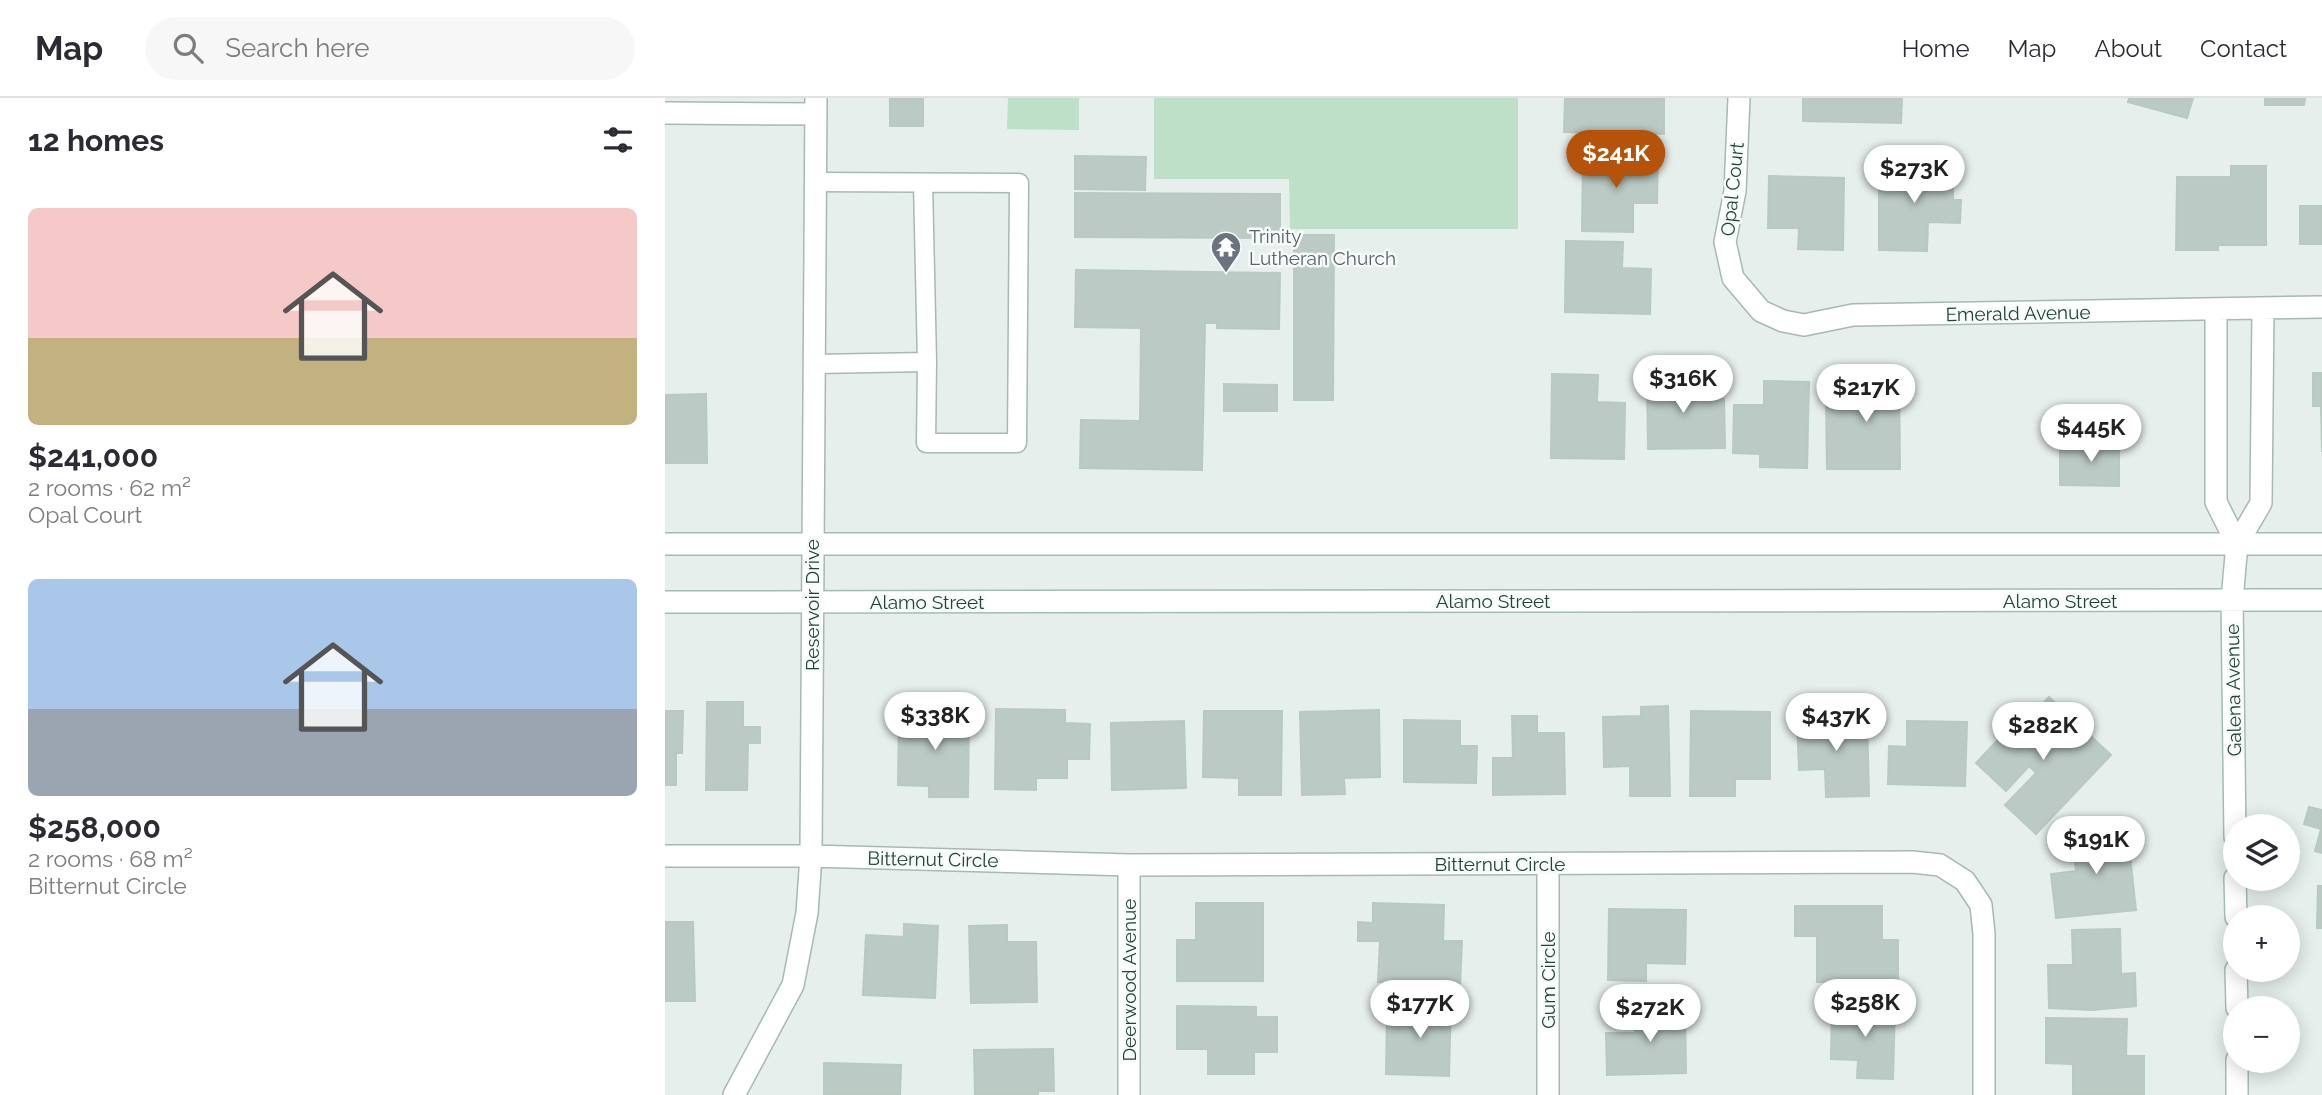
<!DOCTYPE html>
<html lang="en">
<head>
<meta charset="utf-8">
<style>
  :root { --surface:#fff; --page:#f7f7f7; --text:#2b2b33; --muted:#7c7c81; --line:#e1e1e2; --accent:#b45309 }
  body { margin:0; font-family:Raleway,sans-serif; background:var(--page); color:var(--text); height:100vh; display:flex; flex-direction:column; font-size:26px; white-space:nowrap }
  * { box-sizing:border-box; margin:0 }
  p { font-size:23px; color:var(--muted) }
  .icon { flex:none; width:38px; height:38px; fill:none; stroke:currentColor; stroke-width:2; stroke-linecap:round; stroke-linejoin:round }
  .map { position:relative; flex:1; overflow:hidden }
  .drawer { display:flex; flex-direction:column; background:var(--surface); width:665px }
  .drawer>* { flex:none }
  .controls { position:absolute; left:1558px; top:716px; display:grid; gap:14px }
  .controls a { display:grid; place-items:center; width:77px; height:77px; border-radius:50%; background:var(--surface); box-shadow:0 4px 18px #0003; font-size:35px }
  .price { position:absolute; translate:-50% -60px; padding:0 16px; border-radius:24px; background:#fff; color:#222; font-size:23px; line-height:46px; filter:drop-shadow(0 2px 4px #0008) }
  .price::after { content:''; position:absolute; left:50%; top:42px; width:21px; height:16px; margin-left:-10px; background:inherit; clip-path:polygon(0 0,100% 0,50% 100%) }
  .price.selected { background:var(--accent); color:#fff }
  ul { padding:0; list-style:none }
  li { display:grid; align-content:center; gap:14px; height:371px; padding:0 28px }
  li span { display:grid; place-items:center; height:217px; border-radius:10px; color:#555 }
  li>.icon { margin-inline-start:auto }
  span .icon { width:126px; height:126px; fill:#fffc; stroke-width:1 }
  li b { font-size:30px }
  h2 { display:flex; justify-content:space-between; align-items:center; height:84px; padding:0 28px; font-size:30px }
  header { display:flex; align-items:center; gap:42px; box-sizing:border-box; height:98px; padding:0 35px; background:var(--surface); border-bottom:2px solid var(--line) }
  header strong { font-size:33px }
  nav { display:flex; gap:38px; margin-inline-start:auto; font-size:24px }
  .search { width:490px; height:63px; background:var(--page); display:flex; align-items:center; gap:18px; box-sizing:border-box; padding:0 24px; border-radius:38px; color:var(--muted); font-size:26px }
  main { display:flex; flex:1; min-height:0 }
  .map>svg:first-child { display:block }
  .green { fill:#bfe0c8 }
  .building { fill:#bbcac4; stroke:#b8c9c2; stroke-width:2 }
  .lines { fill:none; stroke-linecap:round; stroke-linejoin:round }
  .lane-casing { stroke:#a8b8b2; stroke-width:21 }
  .street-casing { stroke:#a8b8b2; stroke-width:24 }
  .secondary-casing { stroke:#a4bbb3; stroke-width:24 }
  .lane { stroke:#fff; stroke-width:18 }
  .street { stroke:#fff; stroke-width:21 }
  .secondary { stroke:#fff; stroke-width:21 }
  .labels { text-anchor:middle; stroke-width:5; stroke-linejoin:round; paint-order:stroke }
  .street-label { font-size:19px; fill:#24423a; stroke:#f7fbf9 }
  .worship-label { font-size:19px; fill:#5b616d; stroke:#f7fbf9; text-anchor:start }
</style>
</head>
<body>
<header>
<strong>Map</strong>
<div class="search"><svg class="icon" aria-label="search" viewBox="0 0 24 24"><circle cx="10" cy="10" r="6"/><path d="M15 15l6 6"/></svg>Search here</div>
<nav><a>Home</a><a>Map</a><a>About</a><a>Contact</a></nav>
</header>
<main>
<section class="drawer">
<h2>12 homes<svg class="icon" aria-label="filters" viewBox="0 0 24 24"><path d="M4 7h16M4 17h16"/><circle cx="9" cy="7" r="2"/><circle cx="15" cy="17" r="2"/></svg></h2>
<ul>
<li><span style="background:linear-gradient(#f6c9c9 60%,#c2b280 0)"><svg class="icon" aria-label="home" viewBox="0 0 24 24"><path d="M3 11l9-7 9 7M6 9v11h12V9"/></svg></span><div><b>$241,000</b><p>2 rooms · 62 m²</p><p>Opal Court</p></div></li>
<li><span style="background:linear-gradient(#a9c7e8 60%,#9aa5b1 0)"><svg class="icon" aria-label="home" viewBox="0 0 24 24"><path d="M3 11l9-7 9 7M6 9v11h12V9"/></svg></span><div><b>$258,000</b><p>2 rooms · 68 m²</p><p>Bitternut Circle</p></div></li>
</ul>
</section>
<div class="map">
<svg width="1657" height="997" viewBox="0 0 1657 997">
  <rect width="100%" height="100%" fill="#e6efeb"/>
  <path class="green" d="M343 0H414V32L342 31Z
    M489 0H853V131H625L624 81H489Z"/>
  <path class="building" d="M225 0H258V28H225Z
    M900 0H999V36L899 34Z
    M1138 0H1237L1236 25 1138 23Z
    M1464 0H1528L1522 20 1463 4Z
    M1600 0H1640L1639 7H1600Z
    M918 56 993 58 992 105H968V134L917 133Z
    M410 58 481 59 480 92 410 91Z
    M1214 68H1288V102H1296L1295 125 1263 124 1262 153 1214 152Z
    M1566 68H1601V147H1553V152H1511L1512 79H1566Z
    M1104 78 1179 80 1178 152 1133 151 1134 130H1103Z
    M410 95 615 96V140L410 139Z
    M1635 108H1657V146H1635Z
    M629 137H669L668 302H629Z
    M901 143 958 144 957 170 986 171 985 216 900 214Z
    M411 172 615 175 614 231 552 230V225H540L537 372 415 370 416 322 475 323 476 230 410 229Z
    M1190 272H1234L1235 371H1162L1161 301H1190Z
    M1648 275H1657V354L1656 308H1648Z
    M887 276 933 277 932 304 960 305 959 361 886 360Z
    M1032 276V302L1059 301 1060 350 983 351 982 277Z
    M1099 283 1144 284 1142 370 1095 369V356L1068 355 1069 307H1099Z
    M559 286 612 287V313H559Z
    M41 296 42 365H0V297Z
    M1435 340H1454V388L1395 387V348H1435Z
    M1384 599 1446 657 1371 736 1340 707 1371 675 1364 668 1341 693 1311 665 1365 608 1370 614Z
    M42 604H78V629H95V645H83L82 692H41Z
    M1003 608 1005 698H965V668L939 669 938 619 976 618V609Z
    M331 611 400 612V625L425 626 424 661H402V680H371V692L330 691Z
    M714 612 715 679 679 680 680 696 637 697 635 614Z
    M0 613H18L17 655H11V687H0Z
    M539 613H617L616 697H574V680L538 679Z
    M1026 613 1105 614V681H1070V698H1025Z
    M234 614 304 615 303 699H264V688L233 687Z
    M847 618H872V635H899L900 696 828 697V660H848Z
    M1202 619 1204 698 1161 699 1160 671 1134 672 1132 621Z
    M739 622 795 623V648H812L811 685 739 684Z
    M519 623 521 690 447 692 446 625Z
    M1242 623 1302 624 1300 688 1223 686 1224 648 1242 649Z
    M1644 709 1657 712V755L1650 753 1656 731 1639 726Z
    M1462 730 1471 812 1391 820 1386 776 1411 773 1407 735Z
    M1653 788H1657V830H1652Z
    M531 805H598V883H512V842H531Z
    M708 805 779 807 778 843H797L795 887 713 884 715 843H693V824L708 825Z
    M1130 808H1217V842H1233V884H1152V838H1130Z
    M944 811 1021 812 1020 866 981 865V883L943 882Z
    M0 824H28L30 903H0Z
    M239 826 273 828 270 900 198 897 201 837 239 839Z
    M342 827V844H371L372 904 306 905 304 828Z
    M1455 831 1456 876 1470 875 1471 908 1427 912 1384 910 1383 867H1408L1407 832Z
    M748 901 786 902 784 978 721 976 722 919 747 920Z
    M1167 907 1230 909 1228 981 1192 980 1193 962 1166 961Z
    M512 908 591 909V919H612V954H589V976H543V951H512Z
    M1020 908 1021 975 942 977 941 935H970V910Z
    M1381 920 1462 921 1461 958H1479V997H1408V966L1381 965Z
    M388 951 389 993H373V997H310L309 952Z
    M159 965 236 967 235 997H159Z"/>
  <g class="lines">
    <g class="lane-casing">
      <path id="lane" d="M152 84 354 85 352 345H261L262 264 258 85
        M149 266 262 264"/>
    </g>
    <g class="street-casing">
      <path id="street" d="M1074 0 1070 93 1060 144 1068 180 1096 213 1118 223 1139 227 1188 217 1657 209
        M0 15 151 16
        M1551 212V404L1572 446
        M1572 446 1596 405 1598 211
        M0 758H146L464 767 1247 764 1275 767 1300 783 1316 807 1319 836V997
        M883 767V997
        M69 997 128 887 142 815 146 758 151 0
        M464 997V767"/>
    </g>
    <g class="secondary-casing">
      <path id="secondary" d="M0 446H1657
        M0 504 1657 502
        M1570 739 1567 502 1572 446
        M1570 780 1571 819
        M1571 872 1572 910
        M1572 962V997"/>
    </g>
    <use href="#lane" class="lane"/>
    <use href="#street" class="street"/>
    <use href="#secondary" class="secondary"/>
  </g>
  <defs>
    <g id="temple-pin" transform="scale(1.575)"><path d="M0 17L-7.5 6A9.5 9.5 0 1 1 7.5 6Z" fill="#6b7280" stroke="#f7fbf9"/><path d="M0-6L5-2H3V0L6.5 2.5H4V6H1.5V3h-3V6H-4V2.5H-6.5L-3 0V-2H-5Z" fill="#fff"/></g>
  </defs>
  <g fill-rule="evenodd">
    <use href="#temple-pin" x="561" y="149"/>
  </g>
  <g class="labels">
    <g class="street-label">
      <text transform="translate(1067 91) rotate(-84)" y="7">Opal Court</text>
      <text transform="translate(1353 215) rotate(-1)" y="7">Emerald Avenue</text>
      <text x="828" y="510">Alamo Street</text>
      <text x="1395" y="510">Alamo Street</text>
      <text x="262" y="511">Alamo Street</text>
      <text transform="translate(147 507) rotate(-90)" y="7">Reservoir Drive</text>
      <text transform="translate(1568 592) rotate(-91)" y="7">Galena Avenue</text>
      <text transform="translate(268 761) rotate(1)" y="7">Bitternut Circle</text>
      <text x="835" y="773">Bitternut Circle</text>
      <text transform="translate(464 882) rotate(-90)" y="7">Deerwood Avenue</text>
      <text transform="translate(883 882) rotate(-90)" y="7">Gum Circle</text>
    </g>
    <g class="worship-label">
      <text x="584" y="145">Trinity<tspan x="584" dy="22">Lutheran Church</tspan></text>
    </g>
  </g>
</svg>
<div class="controls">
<a><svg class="icon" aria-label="layers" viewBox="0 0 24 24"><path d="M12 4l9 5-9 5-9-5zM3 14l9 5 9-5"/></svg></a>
<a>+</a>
<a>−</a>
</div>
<b class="price selected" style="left:951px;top:92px">$241K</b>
<b class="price" style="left:1249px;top:107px">$273K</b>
<b class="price" style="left:1018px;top:317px">$316K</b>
<b class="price" style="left:1201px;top:326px">$217K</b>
<b class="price" style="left:1426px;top:366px">$445K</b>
<b class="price" style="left:270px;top:654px">$338K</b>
<b class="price" style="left:1171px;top:655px">$437K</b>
<b class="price" style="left:1378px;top:664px">$282K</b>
<b class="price" style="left:1431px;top:778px">$191K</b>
<b class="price" style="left:1200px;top:941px">$258K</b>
<b class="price" style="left:755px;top:942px">$177K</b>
<b class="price" style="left:985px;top:946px">$272K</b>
</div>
</main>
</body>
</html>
